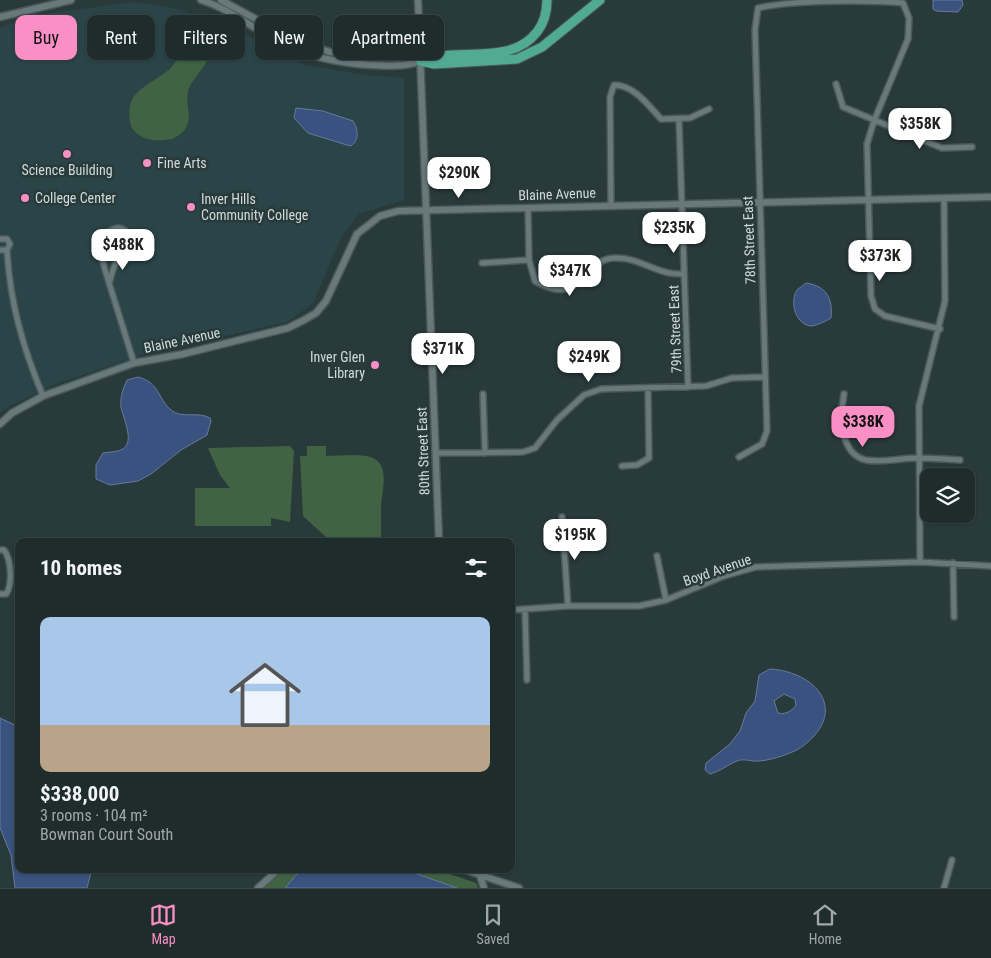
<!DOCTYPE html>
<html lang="en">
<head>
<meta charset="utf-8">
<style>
  :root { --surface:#1f2c2c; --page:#2c3838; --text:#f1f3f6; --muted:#a1a7a9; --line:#3c4848; --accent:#fa8fc6 }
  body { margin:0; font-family:"Roboto Condensed",sans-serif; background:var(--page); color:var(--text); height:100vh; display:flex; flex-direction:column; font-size:19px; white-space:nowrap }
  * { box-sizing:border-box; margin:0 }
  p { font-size:16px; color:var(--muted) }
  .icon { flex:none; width:28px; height:28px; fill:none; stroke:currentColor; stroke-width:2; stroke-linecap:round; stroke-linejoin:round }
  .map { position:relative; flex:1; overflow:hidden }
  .drawer { position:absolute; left:15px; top:538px; width:500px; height:335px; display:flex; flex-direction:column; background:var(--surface); border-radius:10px; box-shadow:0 1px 4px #0004,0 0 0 1px var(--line) }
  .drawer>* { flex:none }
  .guide { position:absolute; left:15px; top:15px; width:500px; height:45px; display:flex; gap:10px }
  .tools { position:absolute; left:920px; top:468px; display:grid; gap:10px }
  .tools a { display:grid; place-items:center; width:55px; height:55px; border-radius:10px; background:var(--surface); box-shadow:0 1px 4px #0004,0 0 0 1px var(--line); font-size:25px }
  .price { position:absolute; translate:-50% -42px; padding:0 11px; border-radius:10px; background:#fff; color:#222; font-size:16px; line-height:32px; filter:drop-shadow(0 1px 2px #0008) }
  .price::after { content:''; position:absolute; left:50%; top:30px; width:15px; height:11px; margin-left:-8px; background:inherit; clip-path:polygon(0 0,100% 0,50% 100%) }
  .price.selected { background:var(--accent); color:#111 }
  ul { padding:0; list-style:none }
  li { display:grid; align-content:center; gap:10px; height:265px; padding:0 25px }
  li span { display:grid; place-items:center; height:155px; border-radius:10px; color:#555 }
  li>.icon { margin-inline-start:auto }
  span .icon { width:90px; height:90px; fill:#fffc; stroke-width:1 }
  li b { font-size:21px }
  h2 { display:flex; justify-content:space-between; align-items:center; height:60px; padding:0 25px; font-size:21px }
  .chip { padding:0 18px; border-radius:10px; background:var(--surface); box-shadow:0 1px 4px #0004,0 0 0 1px var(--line); font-size:18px; line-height:45px }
  .chip.selected { background:var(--accent); color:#111 }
  .tab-bar { display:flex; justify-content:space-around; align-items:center; height:70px; border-top:1px solid var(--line); background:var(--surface); font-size:14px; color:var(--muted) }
  .tab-bar a { display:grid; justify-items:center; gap:2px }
  .tab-bar .selected { color:var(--accent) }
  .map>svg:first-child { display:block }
  .built { fill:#2a4447 }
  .green { fill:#416343 }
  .water { fill:#39527f; stroke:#667b9b; fill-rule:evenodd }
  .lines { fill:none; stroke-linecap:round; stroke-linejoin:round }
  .minor-casing { stroke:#4a585a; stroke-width:8 }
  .tertiary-casing { stroke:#4a585a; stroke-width:9 }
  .motorway-casing { stroke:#4a585a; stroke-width:11 }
  .minor { stroke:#67797b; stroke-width:5 }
  .tertiary { stroke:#67797b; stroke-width:6 }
  .motorway { stroke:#51aa94; stroke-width:9 }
  .poi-dot { fill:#fa8fc6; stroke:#293a3b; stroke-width:2 }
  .labels { text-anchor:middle; stroke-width:5; stroke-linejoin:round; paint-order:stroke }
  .poi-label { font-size:14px; fill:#d0dadb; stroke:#293a3b; text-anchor:start }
  .street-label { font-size:14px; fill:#d0dadb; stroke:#293a3b }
</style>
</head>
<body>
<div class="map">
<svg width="991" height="888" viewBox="0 0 991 888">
  <rect width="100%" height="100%" fill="#293a3b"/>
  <path class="built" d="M134 2 169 7 235 27 273 50 305 65 367 75 404 78V200L359 214 341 238 313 303 288 322 145 354 53 385 6 408 0 413V27L50 13Z"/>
  <path class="green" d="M194 41 208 45 212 51C207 64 198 73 191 84 179 104 203 125 172 139 157 142 139 141 131 126 123 92 145 88 166 72 175 66 179 55 183 46Z
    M290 446 294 451 290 522 271 518V526H195V488H230L220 475 208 448Z
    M307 446H326V456C339 456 353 454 366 456 392 460 382 489 381 506 381 517 381 527 381 538L326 537 303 516 300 456H307Z
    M290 869H435L476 883 478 888H264L279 874Z"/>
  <path class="water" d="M933 0H962L963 5 958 12 936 11 933 9Z
    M296 108 323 111 353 121C358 129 360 139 351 146L347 145 308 133 294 118Z
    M806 283C827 286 833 299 831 318 826 321 818 325 812 326 796 326 789 302 797 290 799 288 804 285 806 283Z
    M138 377C159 382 158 399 171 410 181 419 198 411 210 418L211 421 207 435 181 450 151 474 138 481 110 485 96 479V465L103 453C109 452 118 452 123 449 135 441 123 418 121 407 120 397 123 389 127 380Z
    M770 669C817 672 849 711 803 746 794 753 772 760 760 761 752 762 744 758 737 761 727 765 721 771 710 774L705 770 706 763 730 744 740 731 746 713 755 701 759 675ZM784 694 795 699 796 705C793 711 784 715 778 713L774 701Z
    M0 718 19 727V869H92L87 888H15L11 855 0 828Z
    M312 869H390L417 874 457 888H285L297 874Z"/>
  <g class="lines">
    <g class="minor-casing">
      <path id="minor" d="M836 84 843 107 942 148 972 147
        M679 120 688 387
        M611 205 610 97 614 85C634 85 648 105 661 119L690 118 709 109
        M528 208 529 260 535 281C582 309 582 259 614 258 634 257 647 267 665 272 671 274 678 274 684 274
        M0 239H7L10 244 7 250H0
        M104 244 110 252 121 255
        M7 250C10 303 23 348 43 396
        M482 263 529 260
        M110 281C113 267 116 258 130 250 132 231 122 221 105 234L102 257 105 270 134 363
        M483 394 485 453
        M844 394C840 415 839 454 866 460 882 463 901 458 917 458 931 458 945 459 960 460
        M436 453 523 452 535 448 557 420 584 395 601 389 706 386 732 378 765 377
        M739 457 762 444 767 431 755 30 758 8C793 0 866 0 903 3L909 18 908 39 874 121 867 144 871 296 875 309 885 316 940 329
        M622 466 637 465 649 458 648 388
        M562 517 568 606
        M0 550H4C11 559 13 584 6 594H0
        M657 556 666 600
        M920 562 919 406 945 301 944 198
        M953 563 954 617
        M511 610 568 606H639L666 600 724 576 756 567 920 562 991 566
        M525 610 527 680
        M944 888 952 860"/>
    </g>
    <g class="tertiary-casing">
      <path id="tertiary" d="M201 0C230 9 252 28 279 42 308 57 339 63 371 65 389 66 405 67 421 61
        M221 0 294 40 330 52 409 55 421 61
        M418 0 439 541
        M0 17 71 0
        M0 424 12 413 43 396 134 363 183 354 288 328 304 320 316 313 326 301 357 234 380 216 398 211 991 197
        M463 869 519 888
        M478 869 484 888
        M258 888 279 869"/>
    </g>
    <g class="motorway-casing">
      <path id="motorway" d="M421 61 434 64 517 59 542 47 600 0
        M421 61C457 46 510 67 537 32 544 23 547 12 547 0"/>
    </g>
    <use href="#minor" class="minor"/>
    <use href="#tertiary" class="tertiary"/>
    <use href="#motorway" class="motorway"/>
  </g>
  <g class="poi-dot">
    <circle cx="67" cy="154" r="5"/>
    <circle cx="147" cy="163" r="5"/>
    <circle cx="25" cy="198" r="5"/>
    <circle cx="191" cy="207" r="5"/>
    <circle cx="375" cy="365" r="5"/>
  </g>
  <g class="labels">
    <g class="poi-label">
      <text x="157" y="168">Fine Arts</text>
      <text x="67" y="175" text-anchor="middle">Science Building</text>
      <text x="35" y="203">College Center</text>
      <text x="201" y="204">Inver Hills<tspan x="201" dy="16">Community College</tspan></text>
      <text x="365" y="362" text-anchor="end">Inver Glen<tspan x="365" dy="16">Library</tspan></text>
    </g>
    <g class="street-label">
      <text transform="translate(557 194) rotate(-2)" y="5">Blaine Avenue</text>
      <text transform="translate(749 240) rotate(-92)" y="5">78th Street East</text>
      <text transform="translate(675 329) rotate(-92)" y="5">79th Street East</text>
      <text transform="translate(182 340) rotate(-12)" y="5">Blaine Avenue</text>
      <text transform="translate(423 451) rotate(-92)" y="5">80th Street East</text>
      <text transform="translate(717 570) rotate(-19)" y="5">Boyd Avenue</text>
    </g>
  </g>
</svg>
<div class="tools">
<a><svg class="icon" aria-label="layers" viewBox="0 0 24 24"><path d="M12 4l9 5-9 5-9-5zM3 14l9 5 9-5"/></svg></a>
</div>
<b class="price" style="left:920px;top:150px">$358K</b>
<b class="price" style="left:459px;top:199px">$290K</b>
<b class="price" style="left:674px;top:254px">$235K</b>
<b class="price" style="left:123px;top:271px">$488K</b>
<b class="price" style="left:880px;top:282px">$373K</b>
<b class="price" style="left:570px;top:297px">$347K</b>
<b class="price" style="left:443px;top:375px">$371K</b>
<b class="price" style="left:589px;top:383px">$249K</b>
<b class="price selected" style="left:863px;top:448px">$338K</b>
<b class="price" style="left:575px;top:561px">$195K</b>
<div class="guide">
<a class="chip selected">Buy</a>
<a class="chip">Rent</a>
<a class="chip">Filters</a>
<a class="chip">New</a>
<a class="chip">Apartment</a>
</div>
<section class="drawer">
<h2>10 homes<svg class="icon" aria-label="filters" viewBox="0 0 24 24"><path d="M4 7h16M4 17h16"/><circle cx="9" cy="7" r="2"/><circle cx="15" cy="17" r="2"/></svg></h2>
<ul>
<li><span style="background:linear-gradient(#a9c7e8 70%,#b9a48a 0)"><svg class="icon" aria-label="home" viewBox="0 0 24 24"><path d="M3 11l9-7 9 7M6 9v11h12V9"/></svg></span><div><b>$338,000</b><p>3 rooms · 104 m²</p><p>Bowman Court South</p></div></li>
</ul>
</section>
</div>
<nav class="tab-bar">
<a class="selected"><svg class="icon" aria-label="map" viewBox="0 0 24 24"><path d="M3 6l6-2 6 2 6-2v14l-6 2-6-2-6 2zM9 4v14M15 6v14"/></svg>Map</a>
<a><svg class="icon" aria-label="saved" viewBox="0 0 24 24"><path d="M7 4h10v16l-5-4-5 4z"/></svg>Saved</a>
<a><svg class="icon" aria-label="home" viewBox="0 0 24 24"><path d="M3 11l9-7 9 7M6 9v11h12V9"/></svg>Home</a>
</nav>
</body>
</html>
